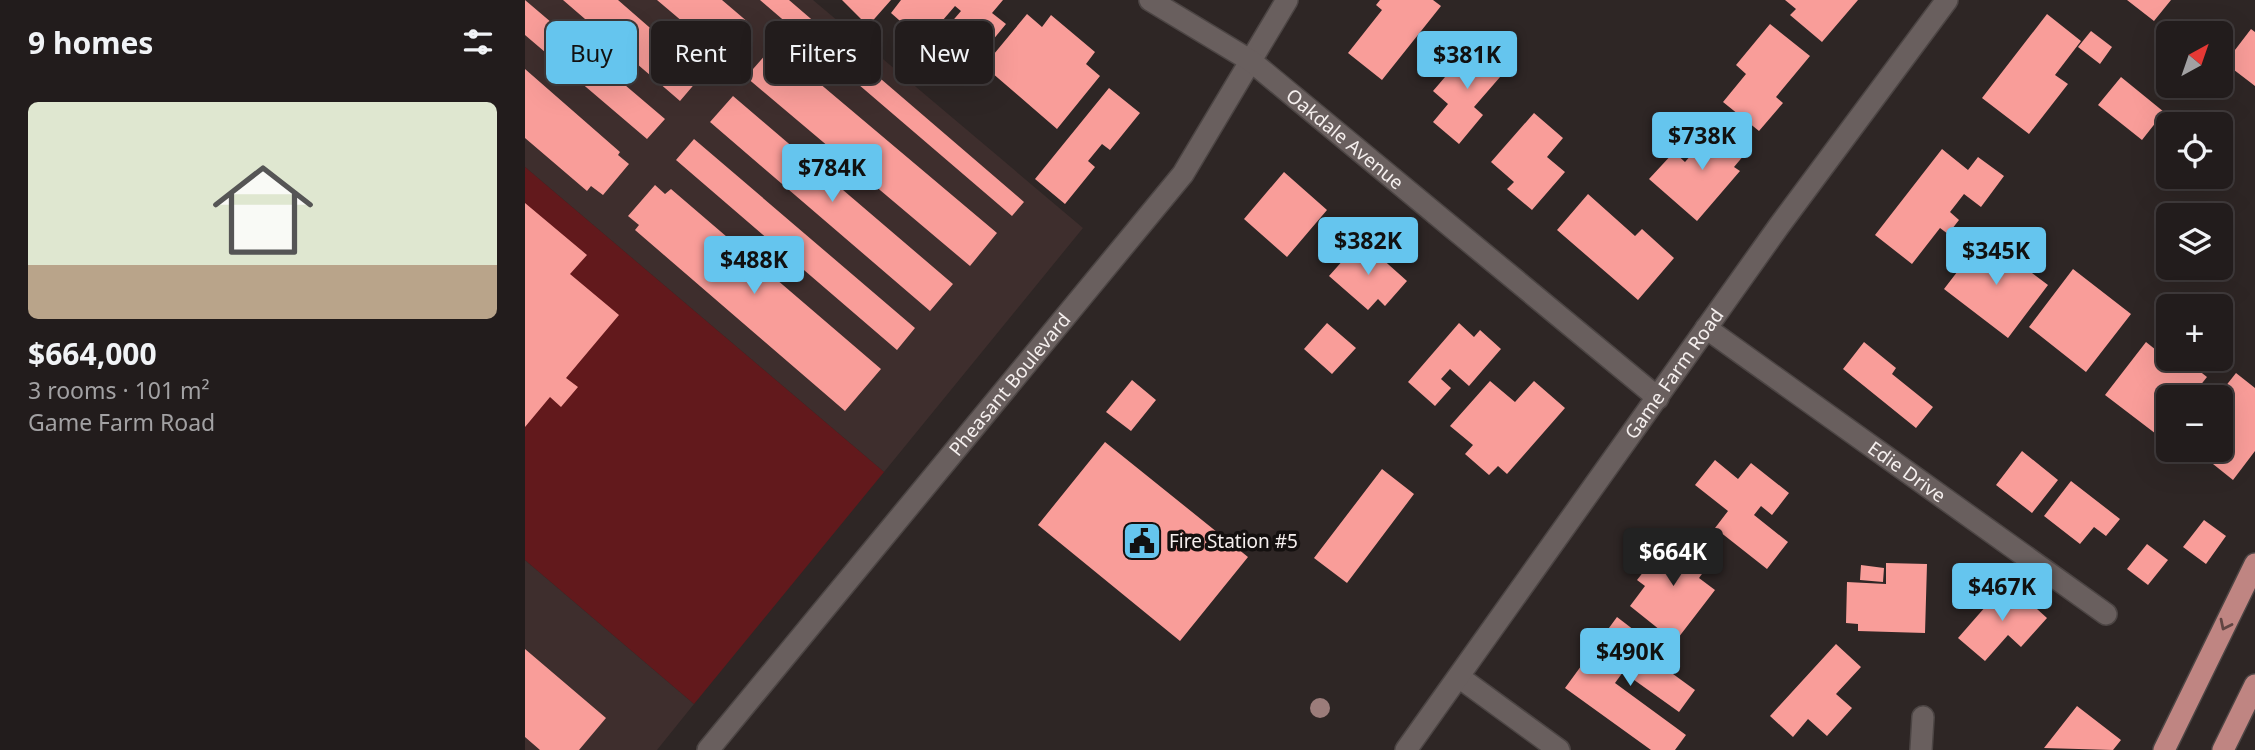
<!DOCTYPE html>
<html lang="en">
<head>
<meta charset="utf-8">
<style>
  :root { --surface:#221c1c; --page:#2e2929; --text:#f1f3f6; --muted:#a2a1a3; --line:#3f3a3b; --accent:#65c5ee }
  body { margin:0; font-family:"Noto Sans",sans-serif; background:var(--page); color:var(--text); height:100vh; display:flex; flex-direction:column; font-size:26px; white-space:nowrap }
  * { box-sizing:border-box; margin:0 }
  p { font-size:23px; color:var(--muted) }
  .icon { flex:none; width:38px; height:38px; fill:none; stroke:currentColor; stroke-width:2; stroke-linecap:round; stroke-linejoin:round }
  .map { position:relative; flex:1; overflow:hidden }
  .details { display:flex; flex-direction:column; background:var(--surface); width:525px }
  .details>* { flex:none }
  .hud { position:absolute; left:21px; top:21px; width:665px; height:63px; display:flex; gap:14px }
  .needle { width:46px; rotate:40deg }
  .buttons { position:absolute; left:1631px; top:21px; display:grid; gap:14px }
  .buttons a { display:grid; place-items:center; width:77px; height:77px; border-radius:10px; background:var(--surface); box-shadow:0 7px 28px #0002,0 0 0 2px var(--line); font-size:35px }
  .price { position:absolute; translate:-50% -60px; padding:0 16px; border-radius:7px; background:var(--accent); color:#111; font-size:23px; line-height:46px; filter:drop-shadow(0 2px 4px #0008) }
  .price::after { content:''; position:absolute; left:50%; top:42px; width:21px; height:16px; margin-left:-10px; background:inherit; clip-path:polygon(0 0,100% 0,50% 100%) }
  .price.selected { background:#222; color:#fff }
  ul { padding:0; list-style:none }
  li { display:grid; align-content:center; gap:14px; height:371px; padding:0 28px }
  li+li { border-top:2px solid var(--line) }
  li span { display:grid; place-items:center; height:217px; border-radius:10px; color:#555 }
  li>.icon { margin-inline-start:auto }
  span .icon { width:126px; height:126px; fill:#fffc; stroke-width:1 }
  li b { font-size:30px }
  h2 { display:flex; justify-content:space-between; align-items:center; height:84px; padding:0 28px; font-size:30px }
  .pill { padding:0 24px; border-radius:10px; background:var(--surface); box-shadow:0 7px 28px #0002,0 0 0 2px var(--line); font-size:24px; line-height:63px }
  .pill.selected { background:var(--accent); color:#111 }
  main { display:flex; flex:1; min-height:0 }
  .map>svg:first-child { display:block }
  .built { fill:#3e2e2d }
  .green { fill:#62191c }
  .building { fill:#f99d99 }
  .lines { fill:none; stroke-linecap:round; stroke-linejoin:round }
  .street-casing { stroke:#4c4544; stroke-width:24 }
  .secondary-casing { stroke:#4c4544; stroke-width:24 }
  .primary-casing { stroke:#4c4544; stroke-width:24 }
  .street { stroke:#695f5e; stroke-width:21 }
  .secondary { stroke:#695f5e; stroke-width:21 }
  .primary { stroke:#bf8582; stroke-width:21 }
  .tree { fill:#9b7c7a }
  .oneway { stroke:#614543 }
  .labels { text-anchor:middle; stroke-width:7; stroke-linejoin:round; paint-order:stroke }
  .street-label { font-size:19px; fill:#f5efee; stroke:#14100f }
  .poi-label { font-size:19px; fill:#f5efee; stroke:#14100f; text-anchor:start }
</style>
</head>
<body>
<main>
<section class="details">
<h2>9 homes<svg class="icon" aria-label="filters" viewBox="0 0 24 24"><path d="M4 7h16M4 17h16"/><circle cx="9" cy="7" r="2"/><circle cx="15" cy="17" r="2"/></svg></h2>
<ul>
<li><span style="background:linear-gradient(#dfe7d0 75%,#b9a48a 0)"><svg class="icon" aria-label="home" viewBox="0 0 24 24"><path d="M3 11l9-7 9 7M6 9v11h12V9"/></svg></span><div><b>$664,000</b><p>3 rooms · 101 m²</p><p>Game Farm Road</p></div></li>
</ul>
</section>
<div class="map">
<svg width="1730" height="750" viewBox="0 0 1730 750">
  <rect width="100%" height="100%" fill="#2e2625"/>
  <path class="built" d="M0 0H288L558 228 359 472 0 167Z
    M0 560 169 704 132 750H0Z"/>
  <path class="green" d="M0 167 359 472 169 704 0 560Z"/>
  <path class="building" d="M0 0 140 119 122 139 0 35Z
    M38 0H93L178 74 155 101Z
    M132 0H197L224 23 197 55Z
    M235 0H264L499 202 487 216Z
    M317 0H366L343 26Z
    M376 0H478L467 13 481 24 430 86 413 71 424 58 407 45 436 11 430 6 399 42 366 13Z
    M855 0H908L916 6 857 80 823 53 857 10 851 5Z
    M1260 0H1333L1297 42 1265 15 1271 9Z
    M1602 0H1646L1629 21Z
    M502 14 517 27 526 15 570 52 561 64 575 76 532 129 459 66Z
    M1522 14 1556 41 1530 75 1543 84 1504 134 1457 98Z
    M1245 24 1285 56 1251 97 1258 103 1234 131 1198 102 1221 74 1211 65Z
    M1726 29 1730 32V86L1700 63Z
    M1566 31 1587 47 1575 64 1553 47Z
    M950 42 982 69 949 107 958 115 934 144 908 122 923 104 908 91Z
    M249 45 472 233 445 266 221 77Z
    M0 69 95 152 93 155 104 164 78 195 66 186 62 191 0 138Z
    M1596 77 1639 112 1617 140 1573 105Z
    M584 88 615 113 585 150 577 144 563 161 570 167 540 204 510 179Z
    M208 96 428 284 405 311 185 122Z
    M1009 113 1038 138 1022 157 1040 172 1007 210 982 189 989 182 966 162Z
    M1195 122 1225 148 1209 167 1215 171 1172 221 1124 179 1149 152 1160 162Z
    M169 139 390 328 372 350 151 160Z
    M1417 149 1443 170 1453 157 1479 176 1456 207 1439 194 1425 212 1434 220 1423 234 1415 228 1387 264 1350 235Z
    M759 172 802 210 762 257 719 219Z
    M130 185 140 194 146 189 356 369 320 411 110 230 114 225 103 216Z
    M1063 194 1110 236 1117 229 1149 258 1113 300 1032 230Z
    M0 203 62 255 45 274 94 315 41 378 53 387 36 407 25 397 0 427Z
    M1459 237 1523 285 1483 338 1419 289Z
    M836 240 882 281 860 306 853 299 843 310 804 276Z
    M1548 269 1606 314 1561 372 1504 327Z
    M802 323 831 348 807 374 779 349Z
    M934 323 949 337 955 330 976 349 944 386 925 369 916 379 926 388 910 406 883 382Z
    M1339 342 1371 368 1367 374 1408 407 1391 428 1318 369Z
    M1621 342 1641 358 1659 359 1682 377 1666 397H1643V426L1635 437 1580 395Z
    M1711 373 1730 388V451L1708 480 1683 460 1691 450H1696V397H1692Z
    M607 380 631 400 606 431 581 412Z
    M965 381 990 402 1009 381 1040 408 982 474 973 466 964 475 940 454 948 445 925 426Z
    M580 442 723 557 655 641 513 525Z
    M1497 451 1533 480 1507 513 1471 485Z
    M1190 460 1213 479 1226 463 1264 493 1247 515 1236 506 1229 515 1263 542 1242 569 1190 528 1203 511 1170 485Z
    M857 469 889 494 822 583 789 558Z
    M1546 481 1595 519 1581 536 1569 527 1555 544 1519 516Z
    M1679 520 1701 536 1681 564 1658 547Z
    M1148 534 1185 563 1174 578 1190 590 1150 642 1105 606 1120 586 1112 580Z
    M1622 544 1643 560 1623 585 1602 569Z
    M1361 563 1402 564 1400 633 1333 631V624L1321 623 1322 582 1361 584Z
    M1336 565 1359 568 1358 582 1335 580Z
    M1482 582 1522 618 1496 647 1483 635 1460 661 1433 638Z
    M1092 617 1122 640 1115 650 1170 690 1154 712 1098 672 1090 683 1161 735 1150 750H1126L1040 688Z
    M1311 644 1336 667 1311 694 1327 708 1302 736 1283 719 1268 737 1245 716Z
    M0 649 81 718 54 750H15L0 737Z
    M1552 706 1596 740 1588 750 1519 748Z"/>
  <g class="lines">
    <g class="street-casing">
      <g id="street">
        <path id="s1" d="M1181 328 1581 614"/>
        <path d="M934 677 1034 750"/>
        <path id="s2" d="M183 750 658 174 762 0"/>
        <path d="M1396 750 1398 717"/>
      </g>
    </g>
    <g class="secondary-casing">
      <g id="secondary">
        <path id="s3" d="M625 0 726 61 1133 398"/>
        <path id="s4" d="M881 750 1254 226 1422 0"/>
      </g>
    </g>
    <g class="primary-casing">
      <path id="primary" d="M1639 750 1730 564
        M1698 750 1730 685"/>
    </g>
    <use href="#street" class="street"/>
    <use href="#secondary" class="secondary"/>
    <use href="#primary" class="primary"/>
  </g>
  <circle class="tree" cx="795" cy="708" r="10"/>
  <defs><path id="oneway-chevron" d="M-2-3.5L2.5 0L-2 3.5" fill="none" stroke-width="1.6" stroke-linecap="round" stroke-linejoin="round" transform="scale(1.75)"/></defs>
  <use class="oneway" href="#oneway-chevron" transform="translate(1700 625) rotate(116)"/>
  <defs>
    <g id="civic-square" transform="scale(2.0125)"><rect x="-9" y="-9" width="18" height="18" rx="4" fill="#65c5ee" stroke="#14100f"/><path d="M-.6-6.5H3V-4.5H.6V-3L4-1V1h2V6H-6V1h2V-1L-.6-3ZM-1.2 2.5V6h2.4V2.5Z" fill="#111"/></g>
  </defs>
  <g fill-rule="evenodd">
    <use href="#civic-square" x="617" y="541"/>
  </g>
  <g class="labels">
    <g class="street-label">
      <text dy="7" stroke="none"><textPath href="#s3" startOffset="240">Oakdale Avenue</textPath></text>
      <text dy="7" stroke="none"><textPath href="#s4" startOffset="462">Game Farm Road</textPath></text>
      <text dy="7" stroke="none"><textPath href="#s2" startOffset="474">Pheasant Boulevard</textPath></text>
      <text dy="7" stroke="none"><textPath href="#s1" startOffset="247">Edie Drive</textPath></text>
    </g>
    <g class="poi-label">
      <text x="644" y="548">Fire Station #5</text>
    </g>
  </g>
</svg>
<div class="buttons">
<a><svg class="needle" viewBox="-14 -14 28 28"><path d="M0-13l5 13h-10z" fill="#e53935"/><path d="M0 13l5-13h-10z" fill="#a2a1a3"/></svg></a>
<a><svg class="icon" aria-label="locate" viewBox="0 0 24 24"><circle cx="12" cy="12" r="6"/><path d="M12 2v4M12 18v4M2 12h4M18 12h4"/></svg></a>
<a><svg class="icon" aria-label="layers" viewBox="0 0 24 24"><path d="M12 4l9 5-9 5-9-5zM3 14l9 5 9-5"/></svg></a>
<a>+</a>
<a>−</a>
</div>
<b class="price" style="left:942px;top:91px">$381K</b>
<b class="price" style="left:1177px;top:172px">$738K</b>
<b class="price" style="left:307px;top:204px">$784K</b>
<b class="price" style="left:843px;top:277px">$382K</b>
<b class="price" style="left:1471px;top:287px">$345K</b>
<b class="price" style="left:229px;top:296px">$488K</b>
<b class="price selected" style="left:1148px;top:588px">$664K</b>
<b class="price" style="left:1477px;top:623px">$467K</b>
<b class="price" style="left:1105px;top:688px">$490K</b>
<div class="hud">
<a class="pill selected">Buy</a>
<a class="pill">Rent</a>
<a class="pill">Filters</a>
<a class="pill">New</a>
</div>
</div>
</main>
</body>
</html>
